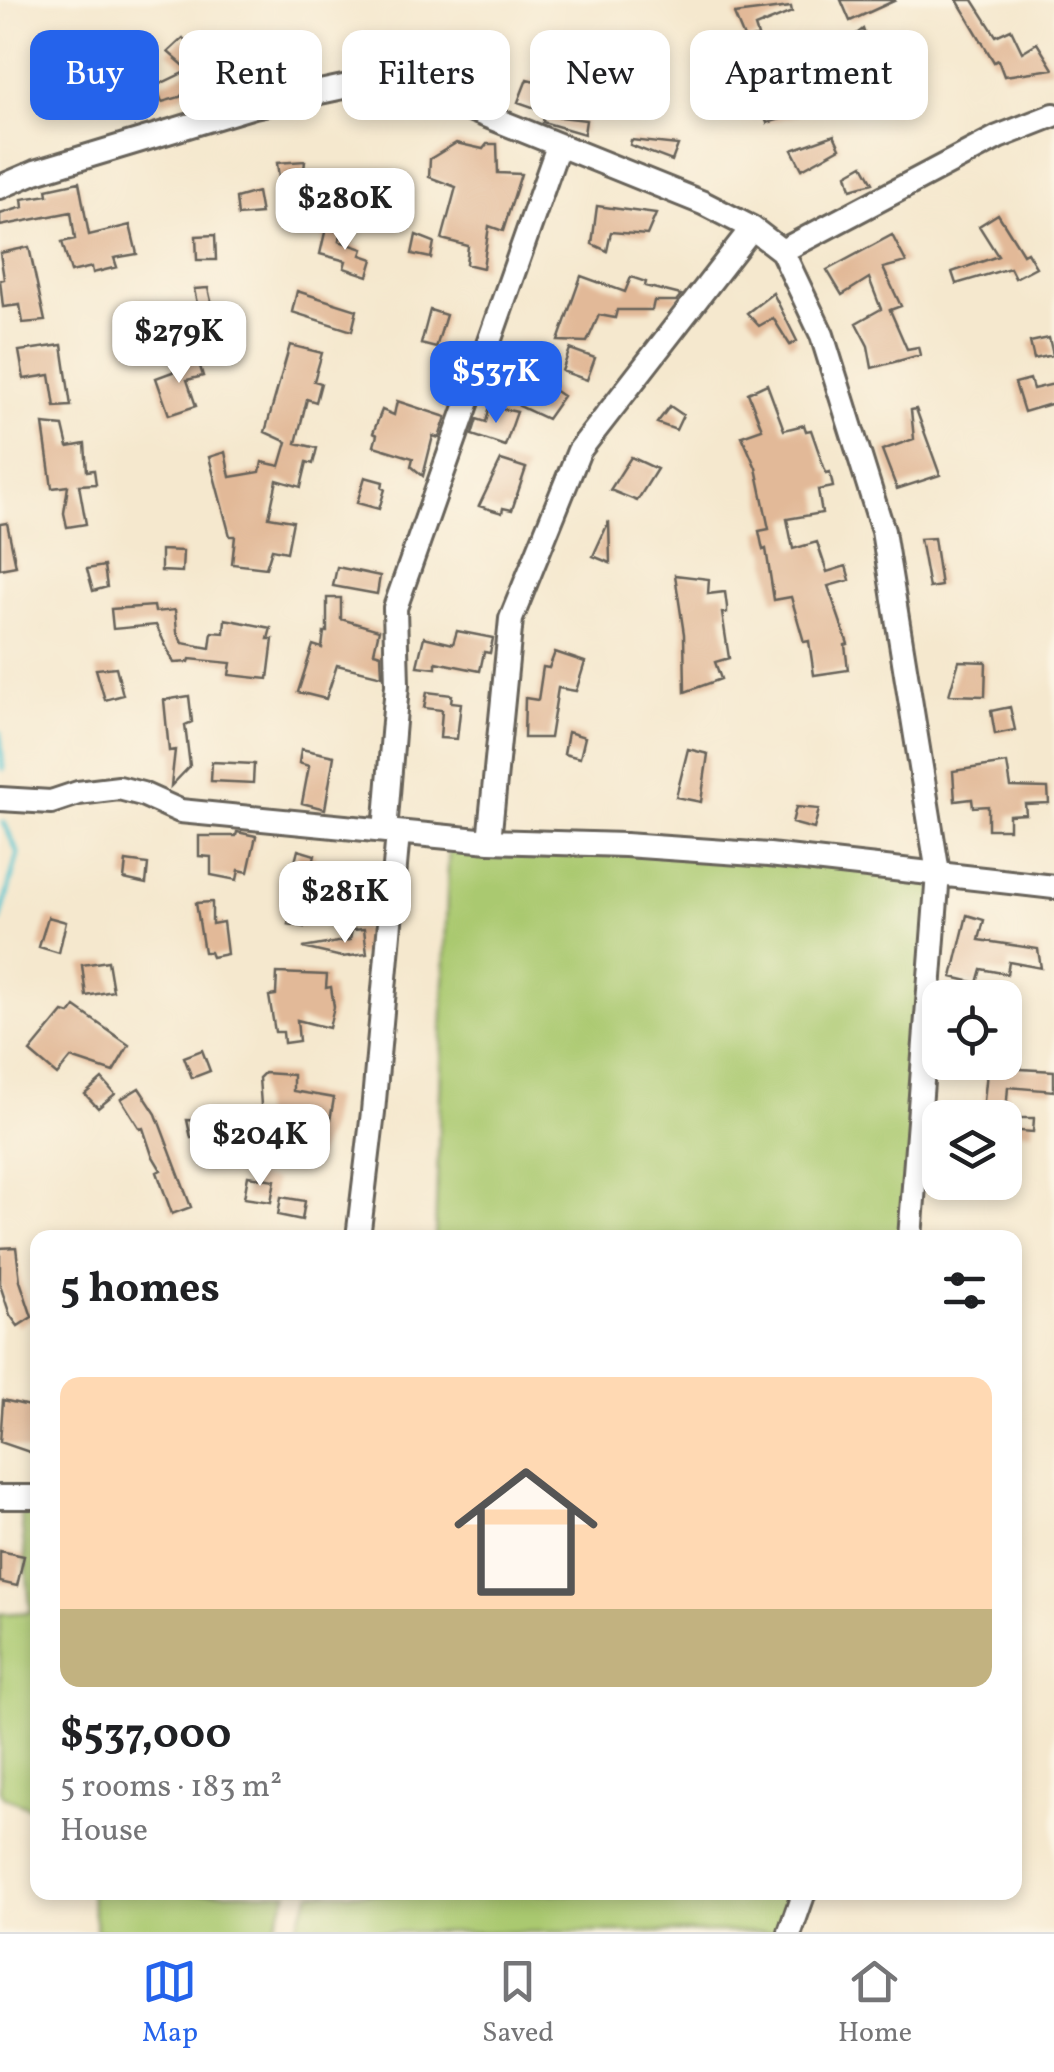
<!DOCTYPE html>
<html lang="en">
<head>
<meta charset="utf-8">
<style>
  :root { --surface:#fff; --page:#f2f2f2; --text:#202124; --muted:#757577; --line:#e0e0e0; --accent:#2563eb }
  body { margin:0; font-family:Vollkorn,serif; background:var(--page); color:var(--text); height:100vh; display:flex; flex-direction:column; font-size:38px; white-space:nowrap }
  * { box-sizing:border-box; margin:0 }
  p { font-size:32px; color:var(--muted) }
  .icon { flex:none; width:55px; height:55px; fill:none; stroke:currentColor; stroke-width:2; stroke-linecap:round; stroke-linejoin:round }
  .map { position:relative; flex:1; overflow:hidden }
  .details { position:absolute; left:30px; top:1230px; width:992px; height:670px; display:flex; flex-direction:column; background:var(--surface); border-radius:20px; box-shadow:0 5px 15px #0003 }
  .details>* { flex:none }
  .hud { position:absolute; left:30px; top:30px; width:995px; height:90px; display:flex; gap:20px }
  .controls { position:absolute; left:922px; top:980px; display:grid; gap:20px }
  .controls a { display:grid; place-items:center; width:100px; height:100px; border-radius:20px; background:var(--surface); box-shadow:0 5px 15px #0003; font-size:50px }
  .price { position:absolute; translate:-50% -85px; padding:0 22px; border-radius:20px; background:#fff; color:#222; font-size:32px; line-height:65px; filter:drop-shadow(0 2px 5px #0008) }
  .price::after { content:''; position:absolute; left:50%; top:60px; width:30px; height:22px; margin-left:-15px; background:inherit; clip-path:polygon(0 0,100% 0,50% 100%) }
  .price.active { background:var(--accent); color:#fff }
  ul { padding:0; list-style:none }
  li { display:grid; align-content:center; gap:20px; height:530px; padding:0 30px }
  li+li { border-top:2px solid var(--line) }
  li span { display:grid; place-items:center; height:310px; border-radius:20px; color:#555 }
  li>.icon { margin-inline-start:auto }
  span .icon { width:180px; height:180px; fill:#fffc; stroke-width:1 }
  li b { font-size:42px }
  h2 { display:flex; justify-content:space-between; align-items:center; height:120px; padding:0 30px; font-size:42px }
  .pill { padding:0 35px; border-radius:20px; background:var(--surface); box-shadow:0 5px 15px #0003; font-size:35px; line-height:90px }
  .pill.active { background:var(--accent); color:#fff }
  .tabs { display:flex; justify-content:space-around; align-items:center; height:140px; border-top:2px solid var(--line); background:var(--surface); font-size:28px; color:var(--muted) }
  .tabs a { display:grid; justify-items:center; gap:5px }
  .tabs .active { color:var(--accent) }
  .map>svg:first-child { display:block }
  .green { fill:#aac970; stroke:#637246; stroke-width:2.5 }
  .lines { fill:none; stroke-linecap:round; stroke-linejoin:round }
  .stream { stroke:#57c4cf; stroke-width:5 }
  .building { fill:#e2b998 }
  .minor-casing { stroke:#68635a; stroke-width:28 }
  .minor { stroke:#fff; stroke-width:22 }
</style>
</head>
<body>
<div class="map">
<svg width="1054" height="1932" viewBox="0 0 1054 1932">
  <rect width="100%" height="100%" fill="#fcf5e5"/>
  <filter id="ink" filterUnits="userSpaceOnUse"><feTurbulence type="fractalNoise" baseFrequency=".01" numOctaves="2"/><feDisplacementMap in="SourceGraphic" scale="20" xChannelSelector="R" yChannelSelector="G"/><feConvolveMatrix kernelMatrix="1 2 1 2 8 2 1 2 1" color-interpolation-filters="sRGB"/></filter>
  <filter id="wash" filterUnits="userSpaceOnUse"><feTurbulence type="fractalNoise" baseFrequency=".0048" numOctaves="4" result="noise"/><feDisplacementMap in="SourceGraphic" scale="40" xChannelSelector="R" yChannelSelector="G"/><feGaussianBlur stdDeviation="2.25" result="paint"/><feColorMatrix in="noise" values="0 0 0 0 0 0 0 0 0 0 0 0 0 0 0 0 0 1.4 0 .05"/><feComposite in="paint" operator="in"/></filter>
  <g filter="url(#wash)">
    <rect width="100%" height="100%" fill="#f5e8ce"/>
    <path class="green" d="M449 837 938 873 910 1237 435 1238Z
      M37 1513H38L37 1811 3 1796 0 1791V1614L31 1612 21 1514Z
      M90 1893V1892L288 1893 272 1932H97Z
      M311 1893H804L790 1932H293Z"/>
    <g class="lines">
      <path class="stream" d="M0 732 3 769
        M0 921 18 853 4 823"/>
    </g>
    <g id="blocks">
      <path class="building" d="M841 0H896L850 21Z
        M957 0H973L996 36 1011 29 1022 52 1037 43 1053 69 1004 76 998 60 994 62Z
        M791 7 792 12 755 27 758 36 745 40 734 14Z
        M863 29 869 46 827 59 826 57Z
        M212 36 221 49 220 61 212 67 221 91 203 75 180 97 162 102 156 86 189 70 168 52 183 38 194 51Z
        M884 54 902 57 900 74 881 71Z
        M782 59 799 95 804 94 812 110 767 123 752 87 763 84 756 68Z
        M527 79 547 84 538 109 518 102Z
        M544 115 586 120 584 134 543 122Z
        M834 135 840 148 802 169 792 150Z
        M631 140 678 145 672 161 630 145Z
        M456 143 483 149 487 144H497L498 173 521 174 503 231 489 226 483 268 466 264 468 246 442 239 456 187 429 177 430 159Z
        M305 161 303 179 279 178 277 163Z
        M863 165 873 183 851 189 847 174Z
        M79 182 89 235 130 225 137 254 114 258 117 267 93 273 92 267 71 272 62 242 75 239 71 212 0 226V214L23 207 22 199 48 195 47 189Z
        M257 192 261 214 238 216 236 198Z
        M597 206 656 214 647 235 611 232 607 251 592 244Z
        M998 214 1023 254 1027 252 1036 267 1015 278 1010 268 956 284 952 272 998 256 979 226Z
        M326 228 342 232 339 241 363 249 361 255 373 259 368 276 344 268 346 261 320 254Z
        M215 235 216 260H197L196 236Z
        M416 235 434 242 431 258 412 254Z
        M892 235 906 262 883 268 901 306 890 310 907 349 918 347 920 355 872 368 868 346 856 323 881 309 869 278 842 295 827 270Z
        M29 247 45 321 23 323 20 305 3 307 0 280 4 279 0 253Z
        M581 276 625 292 631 277 646 282 645 286 681 295 676 301H654L652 310H617L615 318 599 315 587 342 558 341Z
        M208 288 213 310 199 313 194 289Z
        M297 291 357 310 352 331 292 312Z
        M773 293 797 341 790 345 773 318 759 326 747 313Z
        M430 310 446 315 436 348 421 344Z
        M1049 338 1053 355 1034 359 1030 342Z
        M62 345 71 406 55 407 50 375 24 379 19 351Z
        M290 345 322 353 314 381 321 383 316 402 307 399 296 443 317 448 313 464 307 462 301 487 277 480 269 517 293 521 287 552 272 549 266 568 232 564 235 536H230L209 457 225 452 230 477 260 472 262 462 280 466 287 442 265 432Z
        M570 349 595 358 587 380 562 371Z
        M198 360 203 376 187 380 196 406 169 415 156 378 175 371 176 362Z
        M533 376 563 396 547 419 519 406Z
        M1030 379 1033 389 1054 384V403L1024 412 1015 383Z
        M767 384 784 430 804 425 806 431 811 430 826 473 830 472 833 487 818 490 822 513 787 519 793 549 817 542 827 572 846 566 850 580 828 586 848 644 845 645 848 670 814 675 809 641 804 642 791 597 774 600 766 549 763 550 759 531 769 529 756 468 742 436 762 429 748 393Z
        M397 401 446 417 439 438 433 436 423 476 411 466 413 458 374 446 377 435 373 433 382 410 394 415Z
        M490 406 517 412 505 446 472 435 477 419 486 422Z
        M670 406 683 415 676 430 657 423Z
        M916 409 940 475 897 489 882 450 914 439 911 410Z
        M43 424 63 426 68 447 85 444 87 471 94 470 96 484 79 485 86 524 67 527 64 513 68 486 52 488Z
        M631 457 657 469 637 501 610 490Z
        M501 460 526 468 512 510 503 508 502 513 479 506Z
        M365 477 383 482 382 488 385 489 379 509 357 503Z
        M609 521 610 563 593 556Z
        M7 523 16 566 0 569V524Z
        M934 538 941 586 929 588 920 539Z
        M161 550 183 551 182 572 161 571Z
        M104 566 107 587 93 591 87 569Z
        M337 567 380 576 377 594 333 586Z
        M675 575 709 579 708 594 725 592 727 607V613H722L729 658 715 662 721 679 685 692 684 634Z
        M327 598H341V619L379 630 374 652 381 654 382 676 337 665 326 699 298 692 313 645 322 648 324 632H327Z
        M154 606 155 612 175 610 177 632 182 643 210 648 212 632 224 633 225 619 271 628 268 639H273L268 679 229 675 231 663 190 659 189 662 174 663 156 625 113 629 111 609Z
        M457 631 493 638 490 653 484 652 480 671 436 662V668L417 666 424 637 453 644Z
        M555 652 585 662 576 691 558 688 550 738H524L525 698 538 700 543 667 549 668Z
        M959 661 986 662 985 696 949 695Z
        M116 667 123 695 105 700 96 669Z
        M427 692 452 695 451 702 461 703 457 739 440 738 442 710 424 708Z
        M189 696 192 722 185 725 190 766 171 786 175 750 169 751 164 700Z
        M1010 707 1015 730 995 734 991 711Z
        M568 732 585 737 580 758 564 754Z
        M301 749 334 756 325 809 302 803 309 766 299 763Z
        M688 749 708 754 701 802 676 797Z
        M212 762 254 764 253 783 211 781Z
        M1007 763 1011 787 1048 788 1049 803 1025 804 1026 814 1009 815V829H988V806L973 807 972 799 955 801 953 771Z
        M796 807 819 809 814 829 792 823Z
        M237 832 256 836 248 872 239 870 237 880 211 875V857L199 856V836H236Z
        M298 850 315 855 311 872 343 878V883L342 902 309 899 304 927 288 924 304 873 293 870Z
        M126 861 148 864 146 884 124 879Z
        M212 902V924L223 922 227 954 212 957 210 952H204L196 903Z
        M967 915 984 920 979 940 1038 949 1041 968 1009 962 1007 974 981 969 977 983 952 977Z
        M48 917 66 922 59 953 39 947Z
        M364 929 367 954 342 957 303 948 350 940 352 930Z
        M108 961 113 991 86 996 82 965Z
        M277 973 327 975 326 988 331 987 334 1007 329 1028 297 1020 299 1041 284 1043 283 1032H275L269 996 276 995Z
        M75 1007 129 1045 113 1072 71 1058 57 1075 30 1052 63 1012 70 1014Z
        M202 1050 210 1071 192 1078 184 1057Z
        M988 1062 1021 1065V1069L1054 1071V1091L1008 1087 1006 1113 983 1111Z
        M264 1073 293 1075V1091L334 1098 328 1132 315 1163 287 1152 298 1125 262 1119 259 1078Z
        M102 1079 115 1094 98 1108 85 1094Z
        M139 1088 156 1114 191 1207 172 1214 157 1172 161 1170 152 1155 143 1128 140 1129 121 1099Z
        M1005 1118H1034L1033 1132 1005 1130Z
        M187 1120 239 1123 240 1127 191 1138Z
        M248 1176 275 1180 271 1202 244 1198Z
        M281 1197 305 1201 302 1220 278 1215Z
        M16 1247 20 1281 32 1317 18 1326 10 1315 0 1285V1248Z
        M3 1400 38 1408V1455L0 1442Z
        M0 1551 24 1556 17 1586 0 1582Z"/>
    </g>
  </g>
  <g filter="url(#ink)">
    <use href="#blocks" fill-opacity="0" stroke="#68635a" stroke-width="2.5"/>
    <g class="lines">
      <g class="minor-casing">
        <path id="minor" d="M0 187 35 172 254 106 367 82 398 84 435 95 703 203 752 228 782 251 822 335 883 531 938 873 910 1238
          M782 251 998 137 1054 115
          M0 799 51 802 78 793 119 788 142 794 180 811 489 841 625 845 769 855 1054 887
          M385 831 397 685 395 608 558 146
          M489 841 511 619 579 451 752 228
          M358 1238 373 1112 398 833
          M0 1497H38
          M790 1932 804 1892"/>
      </g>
      <use href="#minor" class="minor"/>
    </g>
  </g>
</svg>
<div class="controls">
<a><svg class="icon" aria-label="locate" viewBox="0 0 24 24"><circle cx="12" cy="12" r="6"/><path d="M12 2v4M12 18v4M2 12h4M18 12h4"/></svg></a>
<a><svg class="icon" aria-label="layers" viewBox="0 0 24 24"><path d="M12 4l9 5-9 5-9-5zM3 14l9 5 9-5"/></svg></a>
</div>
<b class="price" style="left:345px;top:253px">$280K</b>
<b class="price" style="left:179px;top:386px">$279K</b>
<b class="price active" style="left:496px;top:426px">$537K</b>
<b class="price" style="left:345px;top:946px">$281K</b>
<b class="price" style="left:260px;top:1189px">$204K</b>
<div class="hud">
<a class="pill active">Buy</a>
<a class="pill">Rent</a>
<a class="pill">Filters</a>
<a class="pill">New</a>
<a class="pill">Apartment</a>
</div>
<section class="details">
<h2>5 homes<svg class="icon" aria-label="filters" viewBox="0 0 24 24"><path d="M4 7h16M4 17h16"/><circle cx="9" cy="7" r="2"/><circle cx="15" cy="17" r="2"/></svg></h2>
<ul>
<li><span style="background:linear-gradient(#ffd9b3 75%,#c2b280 0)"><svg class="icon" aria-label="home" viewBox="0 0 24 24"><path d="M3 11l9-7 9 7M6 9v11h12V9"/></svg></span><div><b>$537,000</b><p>5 rooms · 183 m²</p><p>House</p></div></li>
</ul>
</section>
</div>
<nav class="tabs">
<a class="active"><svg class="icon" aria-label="map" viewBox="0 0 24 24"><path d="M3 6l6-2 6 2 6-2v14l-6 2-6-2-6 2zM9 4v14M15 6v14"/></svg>Map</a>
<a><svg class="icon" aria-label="saved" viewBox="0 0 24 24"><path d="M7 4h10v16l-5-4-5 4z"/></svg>Saved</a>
<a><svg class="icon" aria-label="home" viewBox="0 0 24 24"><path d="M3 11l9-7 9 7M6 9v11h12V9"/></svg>Home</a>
</nav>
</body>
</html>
